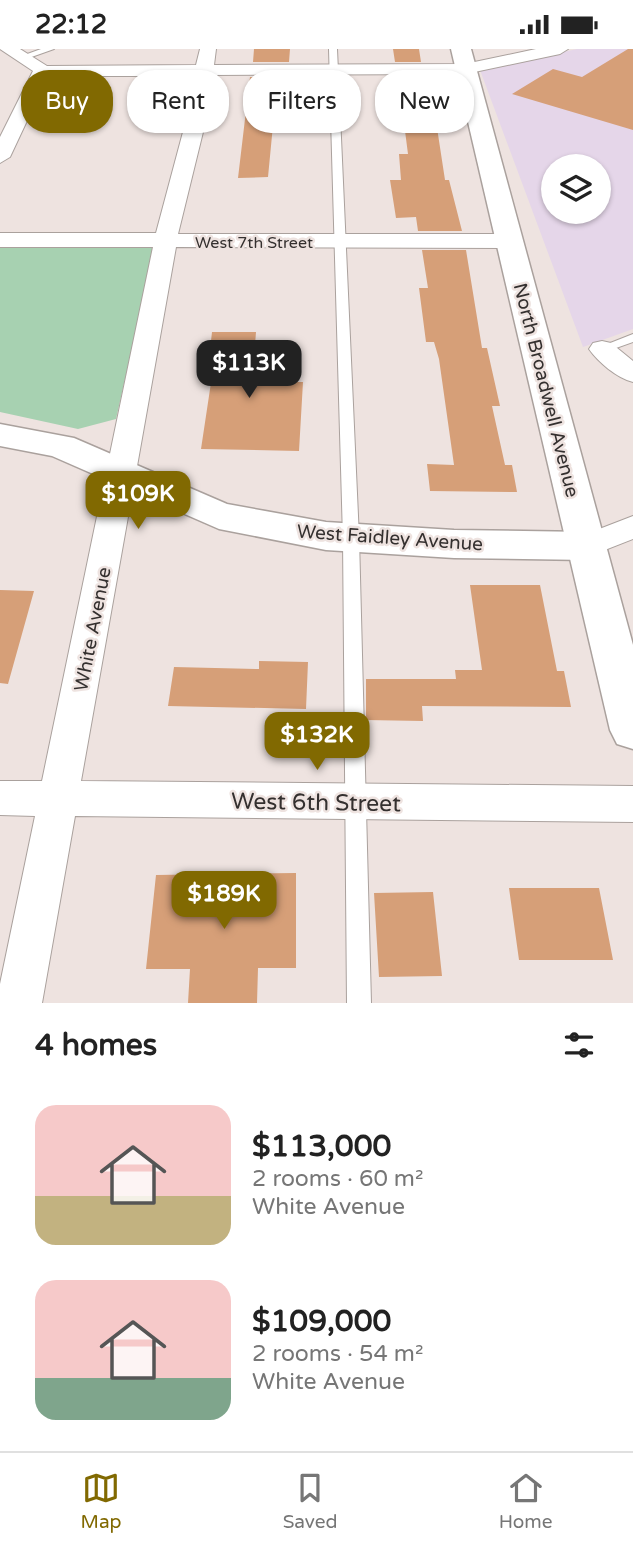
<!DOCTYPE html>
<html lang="en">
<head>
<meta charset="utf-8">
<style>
  :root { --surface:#fff; --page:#f2f2f2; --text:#222; --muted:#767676; --line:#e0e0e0; --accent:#816901 }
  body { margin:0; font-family:"Varela Round",sans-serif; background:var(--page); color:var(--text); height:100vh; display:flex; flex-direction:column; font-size:26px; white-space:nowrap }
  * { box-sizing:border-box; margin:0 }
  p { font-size:23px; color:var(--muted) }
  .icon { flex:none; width:38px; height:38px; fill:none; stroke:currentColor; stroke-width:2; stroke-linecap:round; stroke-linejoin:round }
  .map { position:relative; height:954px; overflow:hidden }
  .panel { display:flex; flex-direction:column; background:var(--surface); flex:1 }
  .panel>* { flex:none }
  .top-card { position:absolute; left:21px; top:21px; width:592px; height:63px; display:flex; gap:14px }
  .buttons { position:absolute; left:541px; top:105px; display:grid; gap:14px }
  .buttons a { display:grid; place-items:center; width:70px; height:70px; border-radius:50%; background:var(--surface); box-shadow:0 2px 5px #0004; font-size:35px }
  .price { position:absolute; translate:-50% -60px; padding:0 16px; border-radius:14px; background:var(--accent); color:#fff; font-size:23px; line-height:46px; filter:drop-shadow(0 2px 4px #0008) }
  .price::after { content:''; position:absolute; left:50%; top:42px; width:21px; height:16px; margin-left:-10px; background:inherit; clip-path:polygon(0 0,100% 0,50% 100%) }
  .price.current { background:#222; color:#fff }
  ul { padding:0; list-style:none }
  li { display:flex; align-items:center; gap:21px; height:175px; padding:0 35px }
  li span { display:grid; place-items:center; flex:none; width:196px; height:140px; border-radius:21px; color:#555 }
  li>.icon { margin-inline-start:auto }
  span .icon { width:84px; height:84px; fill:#fffc; stroke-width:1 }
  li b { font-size:30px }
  h2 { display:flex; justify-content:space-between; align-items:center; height:84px; padding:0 35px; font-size:30px }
  .tag { padding:0 24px; border-radius:28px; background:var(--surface); box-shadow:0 2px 5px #0004; font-size:24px; line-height:63px }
  .tag.current { background:var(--accent); color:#fff }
  .status { display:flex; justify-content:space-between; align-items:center; height:49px; padding:0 35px; background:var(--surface); direction:ltr }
  .status svg { height:19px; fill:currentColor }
  .menu { display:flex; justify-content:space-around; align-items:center; height:98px; border-top:2px solid var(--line); background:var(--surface); font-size:19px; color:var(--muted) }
  .menu a { display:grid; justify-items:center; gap:4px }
  .menu .current { color:var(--accent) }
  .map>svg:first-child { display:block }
  .education { fill:#e5d6e9; fill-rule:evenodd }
  .green { fill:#a7d1b1 }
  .building { fill:#d69f78 }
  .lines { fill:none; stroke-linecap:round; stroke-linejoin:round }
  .service-casing { stroke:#aaa19d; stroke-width:2 }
  .minor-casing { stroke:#aaa19d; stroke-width:2 }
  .tertiary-casing { stroke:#aaa19d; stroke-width:3 }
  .secondary-casing { stroke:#aaa19d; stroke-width:3 }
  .service { fill:#fff; fill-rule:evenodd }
  .minor { fill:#fff; fill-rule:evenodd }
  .tertiary { fill:#fff; fill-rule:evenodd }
  .secondary { fill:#fff; fill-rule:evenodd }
  .labels { text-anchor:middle; stroke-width:5; stroke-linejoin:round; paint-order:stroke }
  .far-street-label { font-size:16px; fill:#34302f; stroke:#eee3e0 }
  .street-label { font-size:19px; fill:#34302f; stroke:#eee3e0 }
  .near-street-label { font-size:23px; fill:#34302f; stroke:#eee3e0 }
</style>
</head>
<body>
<div class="status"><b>22:12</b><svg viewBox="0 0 49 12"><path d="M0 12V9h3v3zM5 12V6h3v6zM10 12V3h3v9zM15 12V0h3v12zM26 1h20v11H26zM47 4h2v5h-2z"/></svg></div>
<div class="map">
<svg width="633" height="954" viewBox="0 0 633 954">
  <rect width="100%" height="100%" fill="#eee3e0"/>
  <path class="education" d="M577 0H633V280L583 298 480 21ZM553 117H598V163H553Z"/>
  <path class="green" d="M0 196 155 197 116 370 78 380 0 363Z"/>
  <path class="building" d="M254 0H290L289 13H253Z
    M393 0H419L421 13H395Z
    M628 0H633V81L512 45 553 20 582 28Z
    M250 28H288L287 45H276L268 128 238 129Z
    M398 28H425L426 33H430L445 131H449L462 182H418L416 168 396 169 390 131H401L399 105H408Z
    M422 201H466L482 299H487L500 357H492L505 416H512L517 443 430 442 427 415 454 416 439 310 434 293H426L419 239H428Z
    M212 283H256L254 309H267L265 333H303L299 402 201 400 212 327H207Z
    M470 536H540L557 622H564L571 658 422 657 423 672 366 671V630H456L455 621H482Z
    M0 541 34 542 8 635 0 634Z
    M259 612 308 613 306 660 168 657 174 618 259 620Z
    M296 824V919H258L257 954H188L190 920H146L156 826Z
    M509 839H599L613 911H519Z
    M433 843 442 927 379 928 374 844Z"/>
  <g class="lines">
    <g class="service-casing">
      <path id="service" d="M41 0H54L23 11 19 8Z
        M329 0H337L359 489 371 954H347L343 489Z
        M633 285V293L602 304 595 300Z"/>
    </g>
    <g class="minor-casing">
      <path id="minor" d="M0 0H20L47 17 196 16 200 0H216L214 16 465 15 536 0H568L560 5 465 25 212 26 203 83 178 185H508L519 192 508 199 176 198 81 732 633 737V773L75 767 42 954H0V935L35 767 0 766V732H42L153 198H0V184H156L183 83 194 27H48L10 108 0 114V88L33 22Z
        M602 292 611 294 633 312V333C617 329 598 313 589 300L593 294Z
        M633 467V490L587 508 576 505 571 497 576 489Z"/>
    </g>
    <g class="tertiary-casing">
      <path id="tertiary" d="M0 375 74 389 227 455 326 473 454 481 587 483 601 487 607 497 601 507 587 511 454 509 326 501 219 480 52 407 0 397Z"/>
    </g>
    <g class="secondary-casing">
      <path id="secondary" d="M451 0H471L633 596V700L617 695 610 681Z"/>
    </g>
    <use href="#service" class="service"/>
    <use href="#minor" class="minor"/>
    <use href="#tertiary" class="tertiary"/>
    <use href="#secondary" class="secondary"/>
  </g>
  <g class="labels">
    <g class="far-street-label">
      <text x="254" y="199">West 7th Street</text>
    </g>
    <g class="street-label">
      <text transform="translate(547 341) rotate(76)" y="7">North Broadwell Avenue</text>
      <text transform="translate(390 488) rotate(4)" y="7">West Faidley Avenue</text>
      <text transform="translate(92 580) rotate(-79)" y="7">White Avenue</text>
    </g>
    <g class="near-street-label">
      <text transform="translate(316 753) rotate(1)" y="8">West 6th Street</text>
    </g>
  </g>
</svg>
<div class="buttons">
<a><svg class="icon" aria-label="layers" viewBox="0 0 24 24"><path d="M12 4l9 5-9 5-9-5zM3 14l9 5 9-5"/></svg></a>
</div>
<b class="price current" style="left:249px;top:351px">$113K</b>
<b class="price" style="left:138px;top:482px">$109K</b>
<b class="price" style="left:317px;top:723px">$132K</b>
<b class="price" style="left:224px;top:882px">$189K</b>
<div class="top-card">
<a class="tag current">Buy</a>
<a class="tag">Rent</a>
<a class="tag">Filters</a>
<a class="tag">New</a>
</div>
</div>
<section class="panel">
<h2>4 homes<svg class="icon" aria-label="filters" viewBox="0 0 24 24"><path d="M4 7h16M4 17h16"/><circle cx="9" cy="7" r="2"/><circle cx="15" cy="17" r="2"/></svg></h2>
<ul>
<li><span style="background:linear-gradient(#f6c9c9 65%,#c2b280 0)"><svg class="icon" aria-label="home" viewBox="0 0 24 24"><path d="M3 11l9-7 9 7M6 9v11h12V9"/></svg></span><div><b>$113,000</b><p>2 rooms · 60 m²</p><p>White Avenue</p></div></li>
<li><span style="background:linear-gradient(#f6c9c9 70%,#7fa58c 0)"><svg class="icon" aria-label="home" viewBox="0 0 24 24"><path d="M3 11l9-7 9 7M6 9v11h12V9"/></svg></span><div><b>$109,000</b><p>2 rooms · 54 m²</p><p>White Avenue</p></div></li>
</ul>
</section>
<nav class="menu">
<a class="current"><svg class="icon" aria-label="map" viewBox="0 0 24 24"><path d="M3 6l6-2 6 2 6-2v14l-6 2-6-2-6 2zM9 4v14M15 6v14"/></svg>Map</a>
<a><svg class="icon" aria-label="saved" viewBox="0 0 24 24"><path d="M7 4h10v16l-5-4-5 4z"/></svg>Saved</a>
<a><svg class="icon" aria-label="home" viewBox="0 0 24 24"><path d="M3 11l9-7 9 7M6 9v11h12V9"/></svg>Home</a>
</nav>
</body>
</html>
